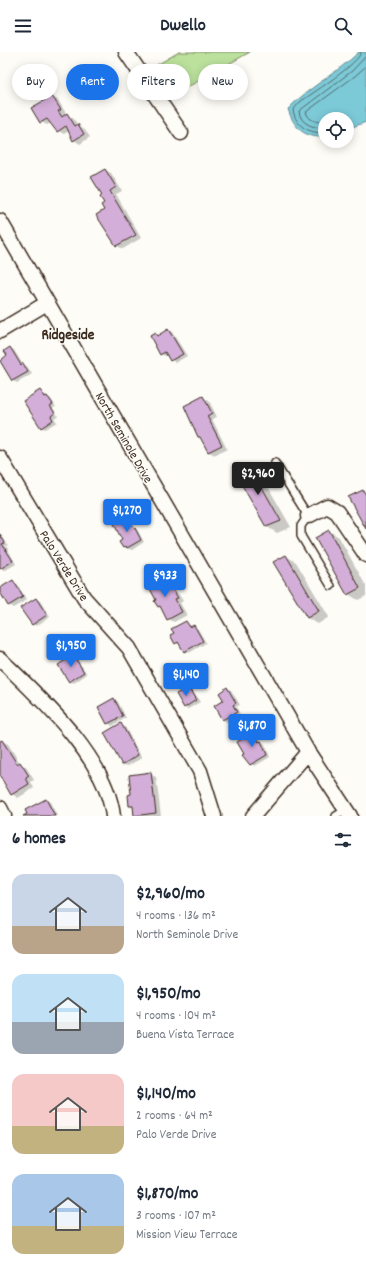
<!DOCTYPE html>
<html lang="en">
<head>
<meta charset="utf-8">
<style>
  :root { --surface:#fff; --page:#f2f2f3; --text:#1f2937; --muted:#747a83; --accent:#1a73e8 }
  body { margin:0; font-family:Dekko,sans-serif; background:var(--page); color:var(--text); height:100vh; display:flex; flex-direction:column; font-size:15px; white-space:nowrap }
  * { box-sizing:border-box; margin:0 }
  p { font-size:13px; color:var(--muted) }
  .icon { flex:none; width:22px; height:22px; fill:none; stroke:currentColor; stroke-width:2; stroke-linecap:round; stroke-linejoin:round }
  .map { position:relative; height:764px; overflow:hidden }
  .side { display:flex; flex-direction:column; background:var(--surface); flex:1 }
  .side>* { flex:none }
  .guide { position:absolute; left:12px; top:12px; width:342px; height:36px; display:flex; gap:8px }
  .controls { position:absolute; left:318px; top:60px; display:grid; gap:8px }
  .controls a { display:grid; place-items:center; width:36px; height:36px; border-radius:50%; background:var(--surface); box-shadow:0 2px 10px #0003; font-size:20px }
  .price { position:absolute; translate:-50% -34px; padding:0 9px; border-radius:4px; background:var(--accent); color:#fff; font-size:13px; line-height:26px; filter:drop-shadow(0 1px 2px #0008) }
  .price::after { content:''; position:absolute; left:50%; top:24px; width:12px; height:9px; margin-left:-6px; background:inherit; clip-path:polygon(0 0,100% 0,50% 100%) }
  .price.active { background:#222; color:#fff }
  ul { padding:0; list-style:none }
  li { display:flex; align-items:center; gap:12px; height:100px; padding:0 12px }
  li span { display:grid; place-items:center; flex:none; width:112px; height:80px; border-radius:12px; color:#555 }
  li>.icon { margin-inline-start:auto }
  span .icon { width:48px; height:48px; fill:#fffc; stroke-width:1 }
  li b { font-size:17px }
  h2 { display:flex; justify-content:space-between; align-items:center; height:48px; padding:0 12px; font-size:17px }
  .chip { padding:0 14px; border-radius:18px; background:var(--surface); box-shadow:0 2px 10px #0003; font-size:14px; line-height:36px }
  .chip.active { background:var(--accent); color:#fff }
  header { display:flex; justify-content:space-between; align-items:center; height:52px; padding:0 12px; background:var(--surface); font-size:18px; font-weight:700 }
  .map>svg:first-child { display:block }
  .green { fill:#bbe19d; stroke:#7b865e }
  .water { fill:#7bc9d8; stroke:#61898e }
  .shadow { fill:#0003 }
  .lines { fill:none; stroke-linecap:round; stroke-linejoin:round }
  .shore { stroke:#556a68; stroke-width:1 }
  .building { fill:#d3aed8; stroke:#3b2a1e }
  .service-casing { stroke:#3b2a1e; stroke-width:10 }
  .minor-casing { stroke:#3b2a1e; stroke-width:17 }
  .service { stroke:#fdfcf7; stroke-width:7 }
  .minor { stroke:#fdfcf7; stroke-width:14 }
  .labels { text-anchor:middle; stroke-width:3; stroke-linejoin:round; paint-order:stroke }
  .street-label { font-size:13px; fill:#3b2a1e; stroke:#fdfcf7 }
  .quarter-label { font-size:15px; font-weight:bold; fill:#3b2a1e; stroke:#fdfcf7 }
</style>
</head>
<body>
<header><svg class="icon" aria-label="menu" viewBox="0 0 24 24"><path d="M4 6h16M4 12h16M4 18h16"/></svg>Dwello<svg class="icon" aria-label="search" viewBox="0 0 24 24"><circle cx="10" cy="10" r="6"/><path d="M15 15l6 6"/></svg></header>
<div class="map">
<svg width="366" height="764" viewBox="0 0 366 764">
  <rect width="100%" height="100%" fill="#fdfcf7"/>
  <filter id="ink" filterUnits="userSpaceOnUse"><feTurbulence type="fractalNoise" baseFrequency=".025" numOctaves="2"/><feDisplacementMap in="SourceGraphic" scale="8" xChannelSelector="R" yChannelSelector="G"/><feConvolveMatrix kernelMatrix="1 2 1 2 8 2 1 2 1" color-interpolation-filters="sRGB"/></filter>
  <g filter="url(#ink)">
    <path class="green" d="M179 0H250L166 47 150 17Z"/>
    <path class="water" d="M359 0H366V70L347 77V67H325V85C304 86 294 76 288 57 309 35 337 21 359 0Z"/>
    <path class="shadow" d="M52 45 58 48 67 63 73 66 78 73 84 77 90 85 80 92 74 88 69 79 64 82 58 79 51 71 47 73 41 70Z
      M105 118 111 121 122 139 116 142 141 186 123 197 117 194 98 163 106 159 103 144Z
      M168 278 172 280 187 304 175 311 168 303 165 304 161 302 155 282 158 284Z
      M10 296 14 298 23 313 27 314 32 322 17 331 13 329 1 308 8 303Z
      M40 339 51 347 56 355 53 356 58 364 54 366 57 370 45 377 41 375Z
      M203 345 209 349 217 365 212 367 227 397 215 403 209 400 203 387 199 385Z
      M249 413 259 419 291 475 277 481 267 475 236 421Z
      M125 466 138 479 144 490 132 498 123 495Z
      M329 479 339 485 366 534V544L358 548 348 542Z
      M0 481 8 493 6 494 16 512 4 519 0 516Z
      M286 504 296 510 329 565 318 572 307 566Z
      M163 526 169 530 173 538 178 541 183 549 180 551 187 563 174 570 168 567 163 557 158 554V548Z
      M13 529 17 532 27 548 13 556 9 553 0 537Z
      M36 547 40 549 50 565 36 574 32 572Z
      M186 570 192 575 198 577 206 591 189 601 181 593 176 591 171 584Z
      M73 604 77 607 87 622 74 631 70 629Z
      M188 636 192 638 200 650 188 657 184 655Z
      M227 636 231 638 240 653 236 655 240 662 227 670 223 668Z
      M114 647 118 650 126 666 112 674 108 671 99 655Z
      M121 673 125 675 142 706 127 714 123 712Z
      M252 680 265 692 270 705 255 714 251 712 246 702Z
      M2 689 8 692 20 711 26 715 34 728 31 730 34 736 18 746 12 742 0 722V690Z
      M150 722 156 725 161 764H136L134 756 130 754 132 743Z
      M46 748 50 750 57 764H26Z"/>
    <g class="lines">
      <path class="shore" d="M325 70C316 70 309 69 306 60L355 24 366 14
        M325 76C313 76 300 72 299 59L352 19 366 4
        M325 81C309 81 296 75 293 58L300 50C311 42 360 11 361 0"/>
    </g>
    <path class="building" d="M52 44 61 58 58 59 62 65 67 61 75 74 78 72 84 82 73 89 66 74 57 80 47 67 40 71 31 56Z
      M105 117 116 135 110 139 136 183 116 194 96 163 104 158 101 153 104 151 100 145 102 143 91 125Z
      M168 277 183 302 170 309 165 300 160 303 150 284 155 281 157 284Z
      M10 295 21 313 23 311 28 320 12 329 0 309 7 303 4 299Z
      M40 338 45 345 47 344 53 352 50 354 55 361 51 364 53 368 41 376 23 349Z
      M203 344 212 361 207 364 222 393 208 400 200 385H198L184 354Z
      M249 412 281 469 266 475 235 421Z
      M363 438 366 443V477L348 445Z
      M125 465 135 476 141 488 127 496 126 494 123 496 119 490 122 488 114 472Z
      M329 478 360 536 347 543 315 486Z
      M0 482 5 491 2 492 13 509 0 517Z
      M286 503 319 559 307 566 273 510Z
      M163 525 170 538 172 536 178 546 175 547 182 560 167 568 160 554 158 555 154 549 156 548 148 533Z
      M13 528 23 545 8 554 0 540V536Z
      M36 546 47 563 32 573 20 556Z
      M186 569 190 575 194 573 203 589 184 600 178 590 175 592 170 583 174 581 171 577Z
      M73 603 84 620 69 630 58 613Z
      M188 635 196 648 184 656 176 642Z
      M227 635 236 651 233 653 237 660 222 668 214 654 222 649 223 647 219 641Z
      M114 646 123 664 107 672 98 655Z
      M121 671 138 703 122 713 104 681Z
      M252 679 259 690 261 689 267 703 250 713 242 703 244 702 237 690 242 687 240 684Z
      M2 688 17 712 20 710 29 724 26 726 29 732 11 743 0 724V689Z
      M151 720 156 761 134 764 133 754H129L128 743 131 742 129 723Z
      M46 747 55 764H23L27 762 25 758Z"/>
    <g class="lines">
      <g class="service-casing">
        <path id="service" d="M275 411 308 464 301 474V484L331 534
          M336 764 346 758"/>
      </g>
      <g class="minor-casing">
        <path id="minor" d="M126 0 181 81
          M0 169 308 700 350 764
          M0 279 47 251
          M0 406 84 546 129 596 200 719 214 764
          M308 464 327 454 337 460 366 503
          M0 607C40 646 106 705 113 764
          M0 756 4 764
          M253 764 308 700"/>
      </g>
      <use href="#service" class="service"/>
      <use href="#minor" class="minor"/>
    </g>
  </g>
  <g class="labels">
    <g class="street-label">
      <text transform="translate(125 385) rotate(60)" y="5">North Seminole Drive</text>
      <text transform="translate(65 513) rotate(58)" y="5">Palo Verde Drive</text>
    </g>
    <g class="quarter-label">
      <text x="68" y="287">Ridgeside</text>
    </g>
  </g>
</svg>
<div class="controls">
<a><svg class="icon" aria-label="locate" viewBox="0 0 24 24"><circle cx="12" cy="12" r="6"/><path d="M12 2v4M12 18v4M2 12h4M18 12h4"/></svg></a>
</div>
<b class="price active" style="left:258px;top:444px">$2,960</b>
<b class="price" style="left:127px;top:481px">$1,270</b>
<b class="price" style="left:165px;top:546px">$933</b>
<b class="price" style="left:71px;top:616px">$1,950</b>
<b class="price" style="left:186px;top:645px">$1,140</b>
<b class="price" style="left:252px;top:696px">$1,870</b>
<div class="guide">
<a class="chip">Buy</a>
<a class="chip active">Rent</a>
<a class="chip">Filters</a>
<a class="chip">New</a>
</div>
</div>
<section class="side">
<h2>6 homes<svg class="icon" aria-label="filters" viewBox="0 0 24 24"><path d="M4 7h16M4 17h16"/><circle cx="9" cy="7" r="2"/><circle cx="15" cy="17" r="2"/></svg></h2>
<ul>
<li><span style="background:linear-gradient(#c9d6e8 65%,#b9a48a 0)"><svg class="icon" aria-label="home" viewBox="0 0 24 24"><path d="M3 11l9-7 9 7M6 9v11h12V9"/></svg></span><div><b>$2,960/mo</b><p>4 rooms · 136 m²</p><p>North Seminole Drive</p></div></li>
<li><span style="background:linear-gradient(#bfe0f5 60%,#9aa5b1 0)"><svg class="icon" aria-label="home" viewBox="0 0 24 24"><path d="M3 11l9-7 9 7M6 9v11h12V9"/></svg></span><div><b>$1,950/mo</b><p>4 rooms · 104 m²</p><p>Buena Vista Terrace</p></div></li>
<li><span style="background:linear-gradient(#f6c9c9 65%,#c2b280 0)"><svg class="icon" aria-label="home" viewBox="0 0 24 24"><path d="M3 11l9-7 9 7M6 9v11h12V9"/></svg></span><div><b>$1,140/mo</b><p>2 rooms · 64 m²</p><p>Palo Verde Drive</p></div></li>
<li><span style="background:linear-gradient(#a9c7e8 65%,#c2b280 0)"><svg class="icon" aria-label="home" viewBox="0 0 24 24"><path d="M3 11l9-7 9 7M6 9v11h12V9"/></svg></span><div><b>$1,870/mo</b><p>3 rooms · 107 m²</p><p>Mission View Terrace</p></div></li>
</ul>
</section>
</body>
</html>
